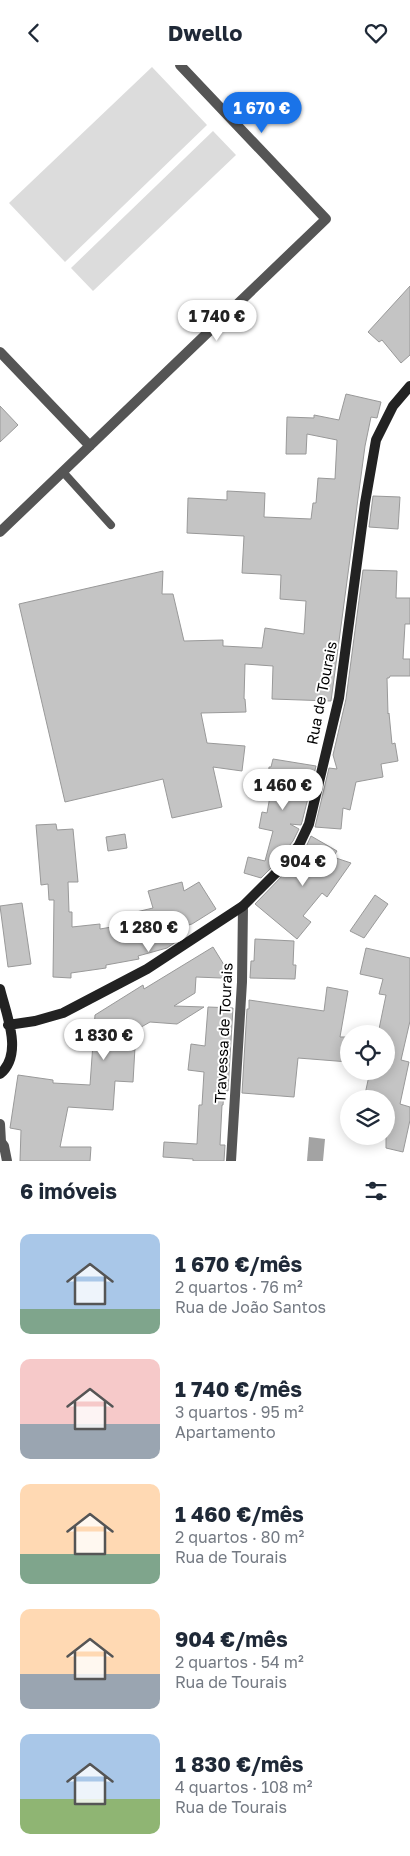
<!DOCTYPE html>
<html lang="pt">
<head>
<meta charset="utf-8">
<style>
  :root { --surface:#fff; --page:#f2f2f3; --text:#1f2937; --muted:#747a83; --accent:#1a73e8 }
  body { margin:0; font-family:"Golos Text",sans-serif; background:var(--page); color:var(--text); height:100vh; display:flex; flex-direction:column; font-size:19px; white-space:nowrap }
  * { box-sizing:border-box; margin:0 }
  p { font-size:16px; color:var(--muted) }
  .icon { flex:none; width:28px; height:28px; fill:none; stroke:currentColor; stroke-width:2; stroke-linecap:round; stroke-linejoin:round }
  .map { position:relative; height:1096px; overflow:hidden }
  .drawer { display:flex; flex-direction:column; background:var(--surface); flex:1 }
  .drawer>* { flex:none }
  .fabs { position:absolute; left:340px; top:960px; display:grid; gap:10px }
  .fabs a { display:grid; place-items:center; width:55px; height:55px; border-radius:50%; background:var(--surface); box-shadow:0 2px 12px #0003; font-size:25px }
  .price { position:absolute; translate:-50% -42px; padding:0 11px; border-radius:18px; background:#fff; color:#222; font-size:16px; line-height:32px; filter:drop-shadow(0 1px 2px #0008) }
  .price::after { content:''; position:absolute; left:50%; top:30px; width:15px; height:11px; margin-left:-8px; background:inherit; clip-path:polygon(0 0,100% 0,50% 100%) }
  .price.active { background:var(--accent); color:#fff }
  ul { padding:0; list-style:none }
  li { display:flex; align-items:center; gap:15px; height:125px; padding:0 20px }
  li span { display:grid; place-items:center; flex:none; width:140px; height:100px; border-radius:10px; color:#555 }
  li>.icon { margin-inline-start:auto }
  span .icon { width:60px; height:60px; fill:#fffc; stroke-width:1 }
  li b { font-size:21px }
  h2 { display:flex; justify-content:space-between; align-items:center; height:60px; padding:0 20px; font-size:21px }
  header { display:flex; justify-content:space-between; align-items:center; height:65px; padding:0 20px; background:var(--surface); font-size:22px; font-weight:700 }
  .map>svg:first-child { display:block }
  .green { fill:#dcdcdc }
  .water { fill:#a3a3a3 }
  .building { fill:#c4c4c4; stroke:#999 }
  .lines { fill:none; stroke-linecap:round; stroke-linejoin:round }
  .lane { stroke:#555; stroke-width:8 }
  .street { stroke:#555; stroke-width:10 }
  .secondary { stroke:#222; stroke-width:10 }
  .labels { text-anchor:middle; stroke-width:4; stroke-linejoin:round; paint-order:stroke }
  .street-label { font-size:15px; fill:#000; stroke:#fff }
</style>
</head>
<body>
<header><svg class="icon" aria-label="back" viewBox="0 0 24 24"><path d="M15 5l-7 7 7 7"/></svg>Dwello<svg class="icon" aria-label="heart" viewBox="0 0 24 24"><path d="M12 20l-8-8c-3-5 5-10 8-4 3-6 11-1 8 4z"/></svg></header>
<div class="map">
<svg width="410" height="1096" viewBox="0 0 410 1096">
  <rect width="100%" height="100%" fill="#fff"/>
  <path class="green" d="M152 2 207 60 65 197 9 138Z
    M213 66 236 90 93 226 71 203Z"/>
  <path class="water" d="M309 1072 325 1074 323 1096H307Z"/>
  <path class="building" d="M410 221V290L401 298 382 275 379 277 368 267Z
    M346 329 381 337 377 353 371 352 365 381 331 636 272 634 273 601 245 599 244 634H245L246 647 201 648 207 678 245 681 242 706 213 702 222 742 172 753 163 714 65 737 19 539 163 506 162 529H173L184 576 223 575V581L262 583 265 563 304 569 306 536 280 534 281 510 242 508 244 471 187 468 188 433 227 435V426L265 428 264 452 311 454 313 438H316L318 413 335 414 337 375 307 369 306 389H286L287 352 314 353V350L339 355Z
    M0 341 18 360 0 377Z
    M373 431 400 432 398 464 369 462Z
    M363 505 397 506 396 533H410V559H405L403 594H410V611H390L389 613H387L388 649 389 648 392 679 395 678 398 696 381 699 383 712 356 717 350 745 343 743 341 764 315 762 329 703 337 704 333 690 346 634Z
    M273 694 316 701 302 757 301 760 290 759 299 764 293 776 275 799 261 813 244 808 248 792 265 796 273 766 259 763 262 747 267 748 272 720 268 719 269 702H271Z
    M56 759 57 765 73 764 78 817H68L69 847H72V862L100 859V864L135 858 132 848 153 843 148 826 182 817 184 826 199 817 216 844 192 859 174 864 177 876 167 883 138 891 139 894 106 900V903L71 908V913L53 912 54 835H49L48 819 41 820 36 760Z
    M125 769 127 783 108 786 106 772Z
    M311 771 337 786 333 792 351 798 327 832 322 828 303 851 311 857 297 874 255 839 285 808 305 784Z
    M375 830 388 839 364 873 350 866Z
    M22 838 31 899 8 902 0 841Z
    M255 874 294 876 293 900H296L295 914 250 913 251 896H254Z
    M213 882 229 908 221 913 196 912 195 928 174 941 204 942 177 959 150 957 136 965 133 1017 115 1016 113 1045 68 1042 60 1082H91L90 1096H20L21 1065 10 1063 18 1010 53 1015V1018L90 1020 95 950 143 920 144 924Z
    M366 883 410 893V956L401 995 409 997 400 1039 410 1042V1055L403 1087 386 1083V1034H364L370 1006H386V969H378L386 930 379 929 383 914 360 909Z
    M327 922 348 926 340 972H349V997L298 993 294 1032 242 1028 247 944H249V935L324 946Z
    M208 942 233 943 228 1026H224L223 1040H222L220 1080H225L224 1096H193V1094L163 1092 164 1077 197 1079 199 1040H202L204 1007 188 1005 191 979 205 981Z"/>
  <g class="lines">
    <path class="lane" d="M63 407 111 460"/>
    <path class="street" d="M0 287 90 381
      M0 467 326 154 180 0
      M0 1059 1 1077 0 1082
      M1 1077 4 1081 7 1096
      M231 1096 242 917 243 841"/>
    <path class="secondary" d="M0 924C6 949 24 989 0 1009
      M8 960 35 956 63 948 147 904 243 841 280 804 299 780 309 759 339 633 365 438 376 375 393 341 410 321"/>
  </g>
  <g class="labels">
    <g class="street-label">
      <text transform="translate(322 628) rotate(-79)" y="5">Rua de Tourais</text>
      <text transform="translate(224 968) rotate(-87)" y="5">Travessa de Tourais</text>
    </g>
  </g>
</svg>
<div class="fabs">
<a><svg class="icon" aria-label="locate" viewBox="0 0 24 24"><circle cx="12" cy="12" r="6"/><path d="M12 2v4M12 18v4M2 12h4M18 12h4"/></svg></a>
<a><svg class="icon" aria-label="layers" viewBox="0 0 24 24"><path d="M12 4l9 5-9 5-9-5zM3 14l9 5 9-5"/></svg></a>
</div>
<b class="price active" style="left:262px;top:69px">1 670 €</b>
<b class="price" style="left:217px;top:277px">1 740 €</b>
<b class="price" style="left:283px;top:746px">1 460 €</b>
<b class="price" style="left:303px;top:822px">904 €</b>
<b class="price" style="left:149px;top:888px">1 280 €</b>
<b class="price" style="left:104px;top:996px">1 830 €</b>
</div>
<section class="drawer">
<h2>6 imóveis<svg class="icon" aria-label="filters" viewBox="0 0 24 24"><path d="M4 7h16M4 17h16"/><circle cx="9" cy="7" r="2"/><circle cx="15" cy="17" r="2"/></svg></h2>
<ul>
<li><span style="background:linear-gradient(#a9c7e8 75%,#7fa58c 0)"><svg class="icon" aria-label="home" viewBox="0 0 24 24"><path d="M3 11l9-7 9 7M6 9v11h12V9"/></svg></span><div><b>1 670 €/mês</b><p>2 quartos · 76 m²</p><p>Rua de João Santos</p></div></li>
<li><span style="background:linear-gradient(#f6c9c9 65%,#9aa5b1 0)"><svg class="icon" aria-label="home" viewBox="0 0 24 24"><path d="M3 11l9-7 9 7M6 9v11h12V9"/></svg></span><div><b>1 740 €/mês</b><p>3 quartos · 95 m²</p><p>Apartamento</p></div></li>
<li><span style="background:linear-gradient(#ffd9b3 70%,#7fa58c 0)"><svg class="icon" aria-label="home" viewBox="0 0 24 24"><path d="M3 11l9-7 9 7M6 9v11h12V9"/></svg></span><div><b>1 460 €/mês</b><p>2 quartos · 80 m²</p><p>Rua de Tourais</p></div></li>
<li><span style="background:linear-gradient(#ffd9b3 65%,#9aa5b1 0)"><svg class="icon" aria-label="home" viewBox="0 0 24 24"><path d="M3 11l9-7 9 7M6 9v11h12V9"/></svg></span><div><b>904 €/mês</b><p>2 quartos · 54 m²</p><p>Rua de Tourais</p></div></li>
<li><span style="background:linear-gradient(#a9c7e8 65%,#8fb573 0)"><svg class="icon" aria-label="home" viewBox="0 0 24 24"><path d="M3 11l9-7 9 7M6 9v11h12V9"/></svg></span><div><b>1 830 €/mês</b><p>4 quartos · 108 m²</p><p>Rua de Tourais</p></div></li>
</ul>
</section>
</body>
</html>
